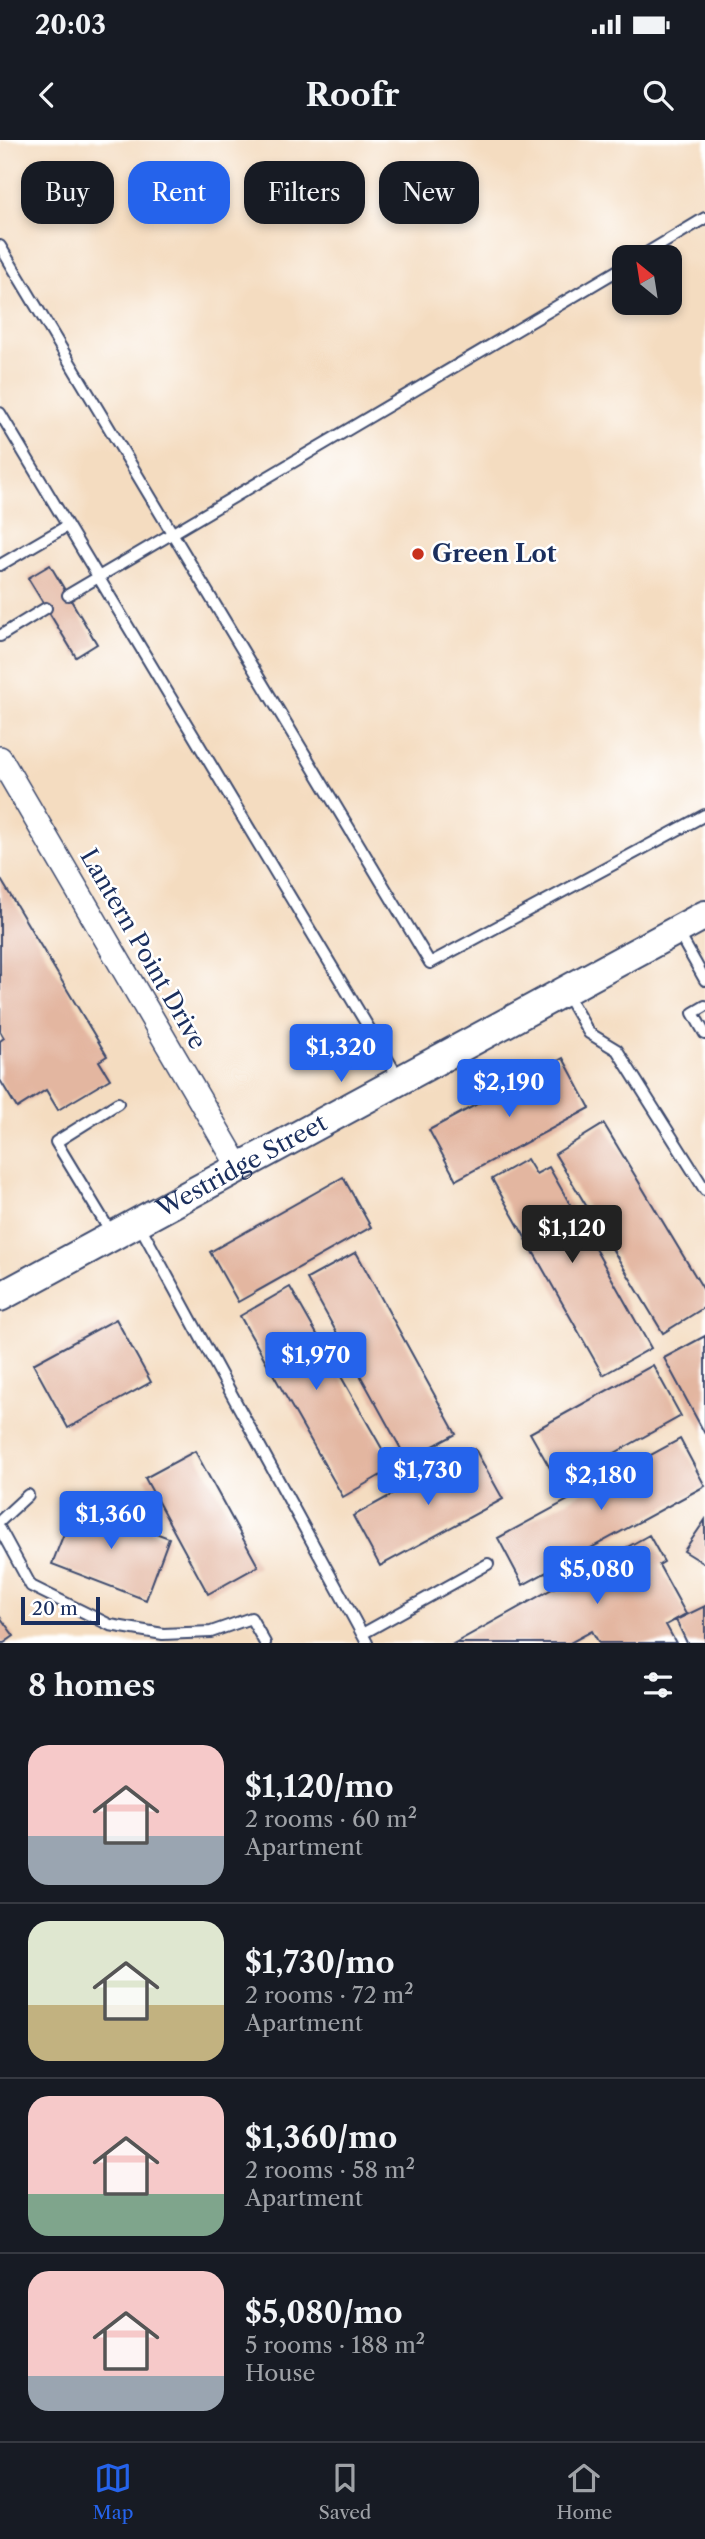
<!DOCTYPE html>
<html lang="en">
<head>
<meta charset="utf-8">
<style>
  :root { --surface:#171b24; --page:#242831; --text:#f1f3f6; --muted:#9ea1a6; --line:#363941; --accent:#2563eb }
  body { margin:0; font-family:"Libre Caslon Text",serif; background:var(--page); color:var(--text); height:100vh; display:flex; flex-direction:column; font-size:26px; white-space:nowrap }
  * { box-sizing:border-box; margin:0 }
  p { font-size:23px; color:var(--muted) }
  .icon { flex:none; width:38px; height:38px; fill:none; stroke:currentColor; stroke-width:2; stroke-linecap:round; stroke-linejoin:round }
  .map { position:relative; height:1503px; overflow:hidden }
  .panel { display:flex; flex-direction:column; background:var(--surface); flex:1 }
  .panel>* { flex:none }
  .top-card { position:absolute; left:21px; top:21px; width:663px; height:63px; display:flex; gap:14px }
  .needle { width:46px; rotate:330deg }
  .tools { position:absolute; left:612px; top:105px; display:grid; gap:14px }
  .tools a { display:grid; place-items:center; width:70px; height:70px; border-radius:14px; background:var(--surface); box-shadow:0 4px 10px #0003; font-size:35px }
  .scale { position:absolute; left:21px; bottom:18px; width:79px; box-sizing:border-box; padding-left:7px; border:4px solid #1b2f5e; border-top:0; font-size:19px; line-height:24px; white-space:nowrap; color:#1b2f5e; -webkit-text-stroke:5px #fff; paint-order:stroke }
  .price { position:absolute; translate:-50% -60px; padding:0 16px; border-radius:7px; background:var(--accent); color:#fff; font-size:23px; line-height:46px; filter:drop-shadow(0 2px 4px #0008) }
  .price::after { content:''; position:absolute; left:50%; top:42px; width:21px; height:16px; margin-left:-10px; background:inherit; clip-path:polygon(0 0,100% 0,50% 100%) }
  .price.on { background:#222; color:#fff }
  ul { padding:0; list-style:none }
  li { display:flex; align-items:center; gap:21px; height:175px; padding:0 28px }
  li+li { border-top:2px solid var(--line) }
  li span { display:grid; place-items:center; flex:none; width:196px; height:140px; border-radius:21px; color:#555 }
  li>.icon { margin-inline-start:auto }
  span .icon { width:84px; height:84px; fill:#fffc; stroke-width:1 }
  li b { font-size:30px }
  h2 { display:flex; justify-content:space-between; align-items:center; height:84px; padding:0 28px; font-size:30px }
  .tag { padding:0 24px; border-radius:21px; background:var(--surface); box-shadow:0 4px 10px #0003; font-size:24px; line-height:63px }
  .tag.on { background:var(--accent); color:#fff }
  .status { display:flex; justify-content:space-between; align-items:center; height:49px; padding:0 35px; background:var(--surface); direction:ltr }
  .status svg { height:19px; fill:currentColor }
  header { display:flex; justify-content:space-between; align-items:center; height:91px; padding:0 28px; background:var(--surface); font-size:32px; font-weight:800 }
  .dock { display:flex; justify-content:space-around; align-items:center; height:98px; border-top:2px solid var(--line); background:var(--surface); font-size:19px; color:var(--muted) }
  .dock a { display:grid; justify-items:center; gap:4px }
  .dock .on { color:var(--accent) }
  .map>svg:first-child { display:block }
  .building { fill:#e3b6a0 }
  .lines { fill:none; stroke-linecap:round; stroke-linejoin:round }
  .service-casing { stroke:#3c496d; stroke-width:14 }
  .minor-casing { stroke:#3c496d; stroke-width:26 }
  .tertiary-casing { stroke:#3c496d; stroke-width:32 }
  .service { stroke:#fff; stroke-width:10 }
  .minor { stroke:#fff; stroke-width:23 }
  .tertiary { stroke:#fff; stroke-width:28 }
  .poi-dot { fill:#c8321e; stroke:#fff; stroke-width:2.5 }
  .labels { text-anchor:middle; stroke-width:5; stroke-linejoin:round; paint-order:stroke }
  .poi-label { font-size:24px; font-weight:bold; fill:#1b2f5e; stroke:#fff; text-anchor:start }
  .street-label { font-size:24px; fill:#1b2f5e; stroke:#fff }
</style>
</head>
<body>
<div class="status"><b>20:03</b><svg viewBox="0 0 49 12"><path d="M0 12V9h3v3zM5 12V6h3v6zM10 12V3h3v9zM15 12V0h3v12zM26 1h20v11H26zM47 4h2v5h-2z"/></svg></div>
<header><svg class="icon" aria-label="back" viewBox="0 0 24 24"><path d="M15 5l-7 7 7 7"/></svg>Roofr<svg class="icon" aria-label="search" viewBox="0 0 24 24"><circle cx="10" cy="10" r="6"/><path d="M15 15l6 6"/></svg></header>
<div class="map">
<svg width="705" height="1503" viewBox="0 0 705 1503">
  <rect width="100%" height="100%" fill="#fff"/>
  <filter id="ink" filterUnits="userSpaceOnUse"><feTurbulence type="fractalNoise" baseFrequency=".0143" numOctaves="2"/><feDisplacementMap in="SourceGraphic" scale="14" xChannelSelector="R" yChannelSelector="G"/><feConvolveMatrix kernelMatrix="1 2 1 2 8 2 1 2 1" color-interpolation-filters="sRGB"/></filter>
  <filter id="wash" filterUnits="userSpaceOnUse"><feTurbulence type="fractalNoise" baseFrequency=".00686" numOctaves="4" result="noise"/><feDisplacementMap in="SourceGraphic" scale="28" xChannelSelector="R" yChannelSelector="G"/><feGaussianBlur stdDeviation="1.57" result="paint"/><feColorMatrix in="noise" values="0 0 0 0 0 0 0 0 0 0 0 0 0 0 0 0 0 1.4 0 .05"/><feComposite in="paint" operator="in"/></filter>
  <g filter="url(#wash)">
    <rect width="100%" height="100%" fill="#f4dcc0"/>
    <g id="blocks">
      <path class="building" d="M50 425 97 504 76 517 28 438Z
        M0 738 107 916 99 921 110 939 58 970 46 950 17 968 0 940V901L4 898 0 891Z
        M563 918 590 968 456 1040 429 990Z
        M604 984 705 1152V1167L663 1193 555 1014Z
        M527 1019 536 1034 549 1027 651 1208 603 1235 492 1039Z
        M343 1037 371 1087 238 1162 210 1112Z
        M356 1112 456 1294 407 1320 307 1139Z
        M290 1147 393 1328 343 1357 240 1176Z
        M116 1179 151 1242 68 1288 33 1224Z
        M705 1196V1294L664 1218Z
        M653 1225 681 1276 559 1344 530 1293Z
        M680 1299 705 1346 523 1445 498 1398Z
        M475 1309 503 1359 380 1426 353 1376Z
        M195 1311 258 1426 208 1454 145 1338Z
        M76 1363 169 1398 146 1460 52 1424Z
        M705 1380V1424L684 1411Z
        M649 1395 664 1422 659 1425 686 1474 666 1485 676 1503H599L592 1491 570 1503H455Z
        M705 1466V1503H687L676 1480Z
        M0 1477 14 1496 4 1503H0Z"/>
    </g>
  </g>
  <g filter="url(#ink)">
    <use href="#blocks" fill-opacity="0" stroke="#3c496d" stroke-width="2"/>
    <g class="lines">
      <g class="service-casing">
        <path id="service" d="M0 106 430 823 705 675
          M640 117 705 78
          M0 273 400 940
          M0 425 67 386
          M68 455 625 126
          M0 496 46 468
          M678 792 705 840
          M565 852 589 893 617 910 705 1050
          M705 866 693 873 705 894
          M139 1084 367 1503
          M113 1096 56 1002 118 963
          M0 1381 28 1355
          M0 1389 31 1446 110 1485 163 1494 211 1492 251 1478 265 1503
          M362 1494 488 1424"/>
      </g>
      <g class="minor-casing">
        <path id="minor" d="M0 618 239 1027"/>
      </g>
      <g class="tertiary-casing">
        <g id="tertiary">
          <path id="s1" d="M0 1157 705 775"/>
        </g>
      </g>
      <use href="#service" class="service"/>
      <use href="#minor" class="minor"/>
      <use href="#tertiary" class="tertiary"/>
    </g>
  </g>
  <circle class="poi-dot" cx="418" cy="414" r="7"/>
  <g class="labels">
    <g class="poi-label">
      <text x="432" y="422">Green Lot</text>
    </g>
    <g class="street-label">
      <text transform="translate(143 809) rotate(60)" y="8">Lantern Point Drive</text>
      <text dy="8" stroke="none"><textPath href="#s1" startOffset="275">Westridge Street</textPath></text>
    </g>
  </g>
</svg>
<div class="tools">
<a><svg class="needle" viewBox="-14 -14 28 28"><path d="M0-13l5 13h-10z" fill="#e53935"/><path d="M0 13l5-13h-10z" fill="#9ea1a6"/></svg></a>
</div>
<div class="scale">20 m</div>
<b class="price" style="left:341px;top:944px">$1,320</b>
<b class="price" style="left:509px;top:979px">$2,190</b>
<b class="price on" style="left:572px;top:1125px">$1,120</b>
<b class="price" style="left:316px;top:1252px">$1,970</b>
<b class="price" style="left:428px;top:1367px">$1,730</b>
<b class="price" style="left:601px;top:1372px">$2,180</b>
<b class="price" style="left:111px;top:1411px">$1,360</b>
<b class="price" style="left:597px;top:1466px">$5,080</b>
<div class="top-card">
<a class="tag">Buy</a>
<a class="tag on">Rent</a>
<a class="tag">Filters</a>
<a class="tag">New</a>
</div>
</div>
<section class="panel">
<h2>8 homes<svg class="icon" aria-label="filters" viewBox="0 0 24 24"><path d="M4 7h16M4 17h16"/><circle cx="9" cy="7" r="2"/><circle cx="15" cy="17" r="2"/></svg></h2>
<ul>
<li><span style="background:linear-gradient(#f6c9c9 65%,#9aa5b1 0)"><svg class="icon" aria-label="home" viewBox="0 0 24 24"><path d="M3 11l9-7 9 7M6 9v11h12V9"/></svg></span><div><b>$1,120/mo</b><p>2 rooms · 60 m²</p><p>Apartment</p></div></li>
<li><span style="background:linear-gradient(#dfe7d0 60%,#c2b280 0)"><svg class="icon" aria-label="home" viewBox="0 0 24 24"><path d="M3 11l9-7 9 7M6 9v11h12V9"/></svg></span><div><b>$1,730/mo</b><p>2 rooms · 72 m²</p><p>Apartment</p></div></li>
<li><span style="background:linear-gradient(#f6c9c9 70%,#7fa58c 0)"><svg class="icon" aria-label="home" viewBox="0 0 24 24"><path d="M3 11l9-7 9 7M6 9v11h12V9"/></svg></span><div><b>$1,360/mo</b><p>2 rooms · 58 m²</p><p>Apartment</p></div></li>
<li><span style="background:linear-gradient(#f6c9c9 75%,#9aa5b1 0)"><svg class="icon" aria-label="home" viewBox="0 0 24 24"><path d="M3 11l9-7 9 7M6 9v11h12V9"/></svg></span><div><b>$5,080/mo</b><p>5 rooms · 188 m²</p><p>House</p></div></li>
</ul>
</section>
<nav class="dock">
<a class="on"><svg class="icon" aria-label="map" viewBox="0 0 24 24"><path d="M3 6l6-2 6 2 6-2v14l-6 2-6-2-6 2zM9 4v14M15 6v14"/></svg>Map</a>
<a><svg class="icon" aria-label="saved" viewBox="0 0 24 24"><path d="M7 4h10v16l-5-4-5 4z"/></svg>Saved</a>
<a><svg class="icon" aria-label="home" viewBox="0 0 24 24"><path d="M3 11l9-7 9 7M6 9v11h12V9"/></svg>Home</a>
</nav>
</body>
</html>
